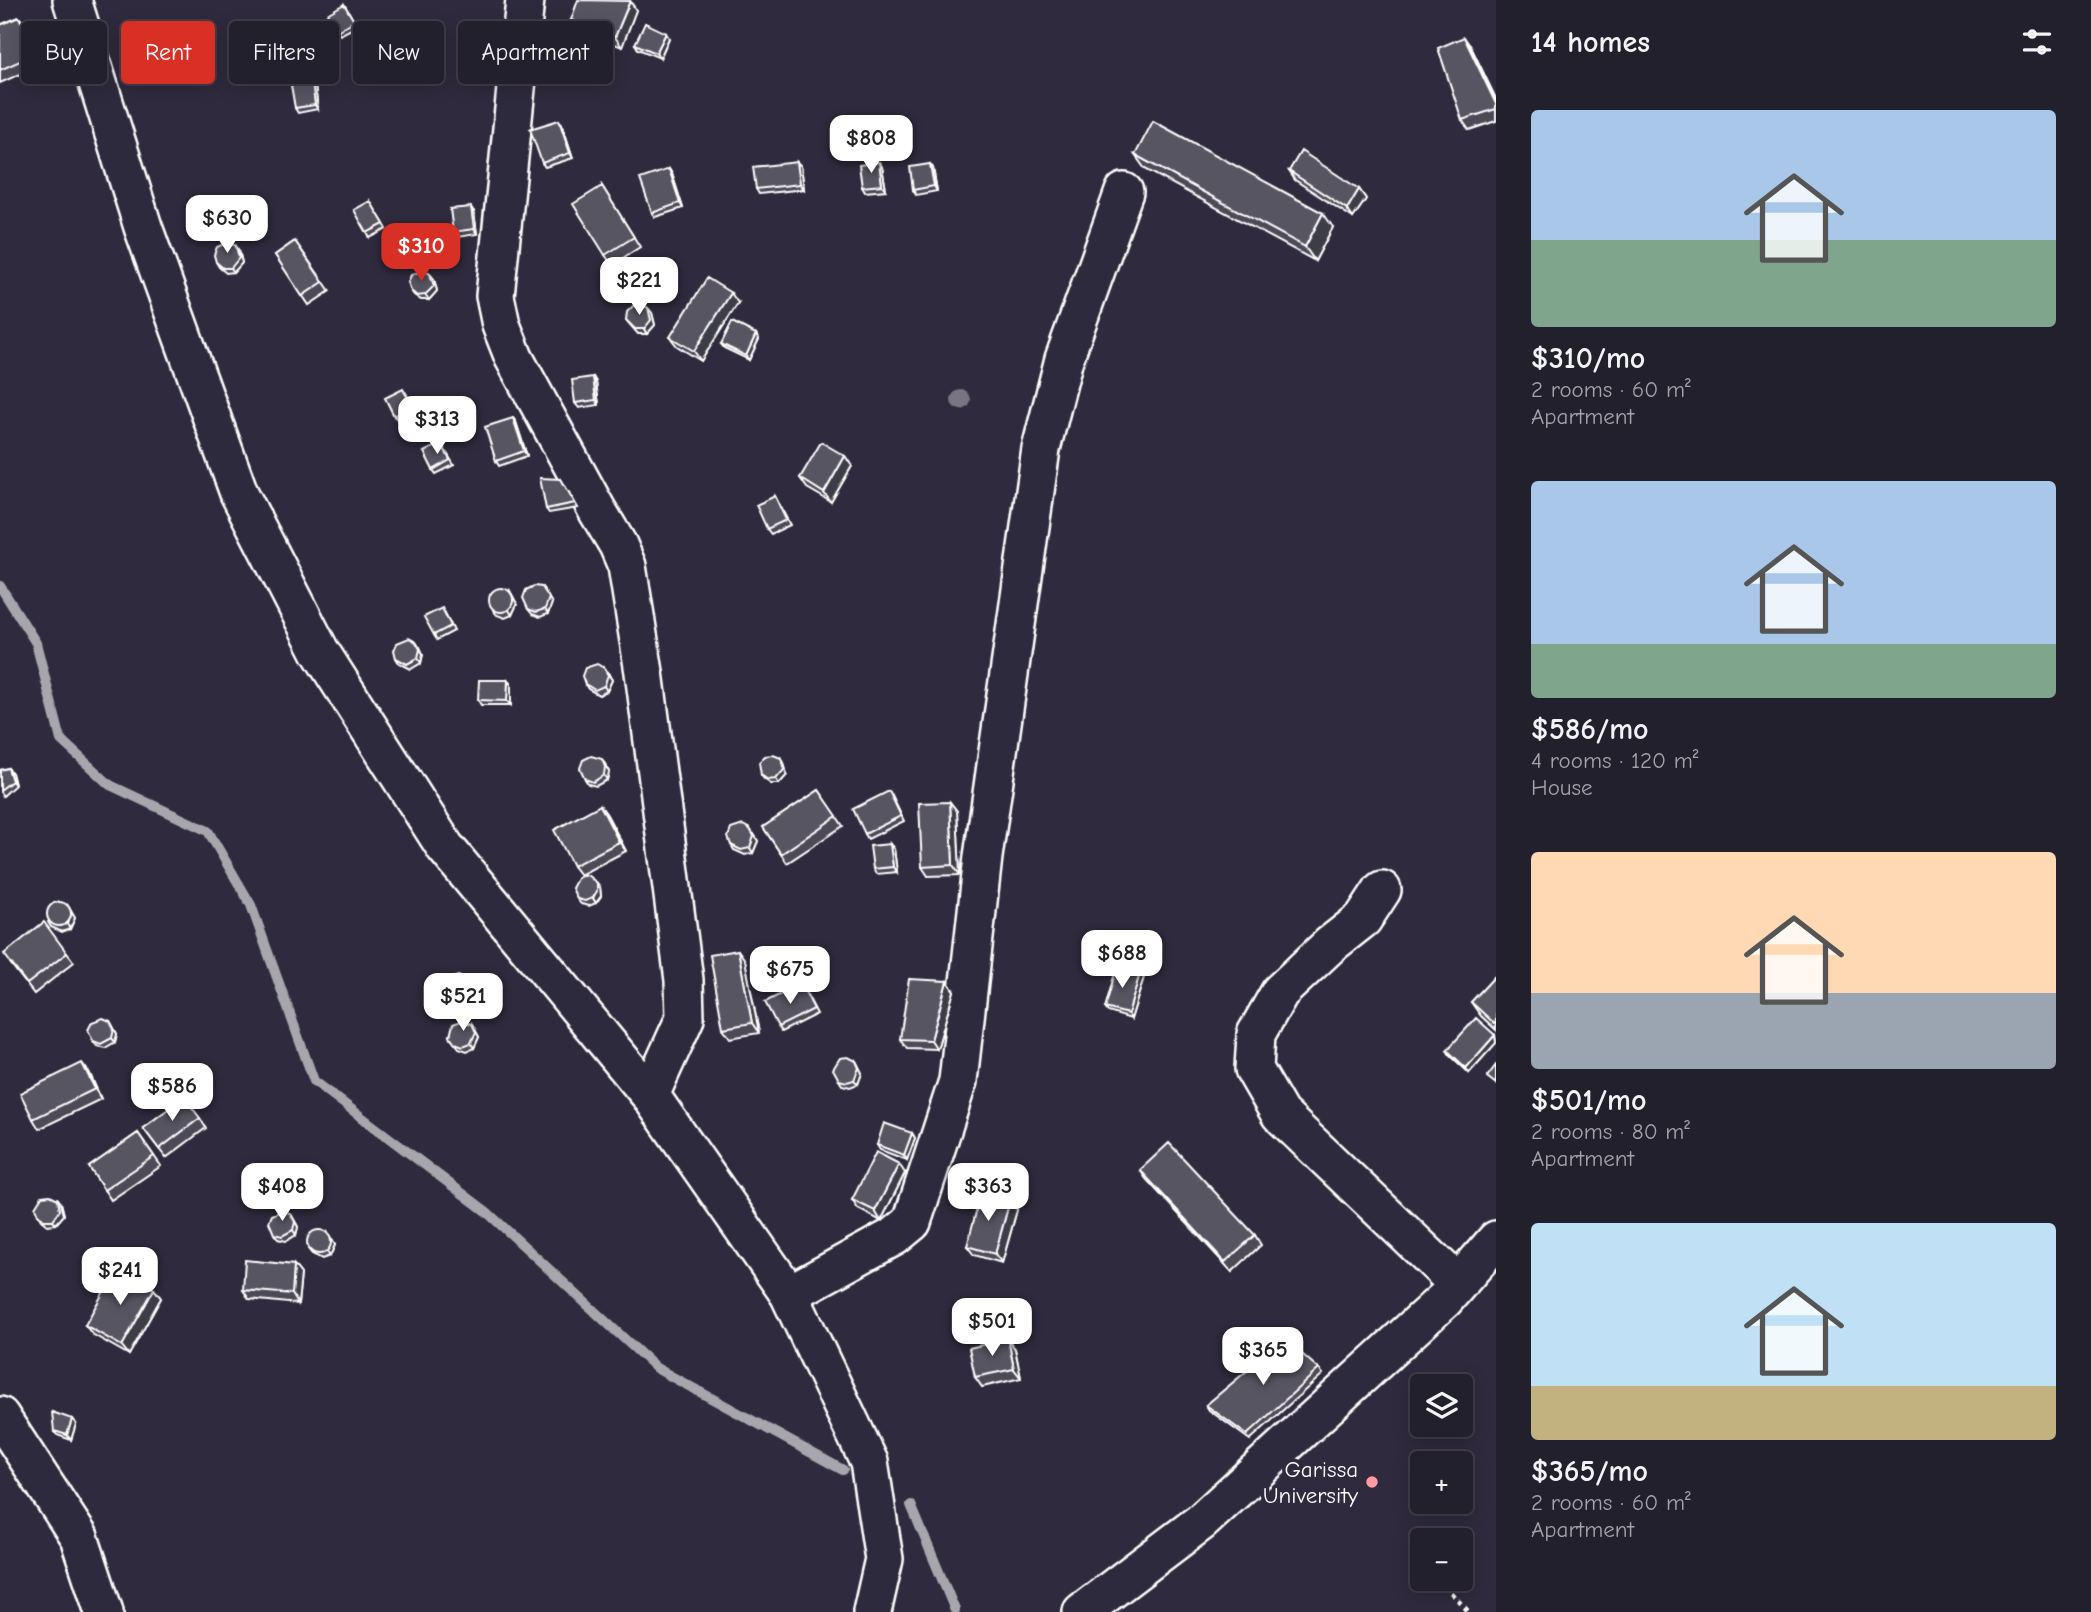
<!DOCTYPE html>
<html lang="en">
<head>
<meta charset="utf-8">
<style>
  :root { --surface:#23202e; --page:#2f2d3a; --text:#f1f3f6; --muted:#a3a3aa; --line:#403e4a; --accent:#d93025 }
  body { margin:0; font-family:"Comic Neue",sans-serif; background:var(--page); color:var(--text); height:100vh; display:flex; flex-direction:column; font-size:26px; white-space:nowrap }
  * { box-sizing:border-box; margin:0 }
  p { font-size:23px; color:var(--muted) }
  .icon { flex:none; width:38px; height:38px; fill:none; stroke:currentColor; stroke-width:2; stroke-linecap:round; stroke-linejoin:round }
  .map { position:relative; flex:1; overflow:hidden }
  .details { display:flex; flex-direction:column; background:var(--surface); width:595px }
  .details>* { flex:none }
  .top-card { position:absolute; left:21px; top:21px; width:665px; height:63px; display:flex; gap:14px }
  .tools { position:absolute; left:1410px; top:1374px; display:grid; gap:14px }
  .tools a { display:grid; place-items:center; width:63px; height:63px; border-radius:7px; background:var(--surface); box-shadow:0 4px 18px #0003,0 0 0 2px var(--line); font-size:35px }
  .price { position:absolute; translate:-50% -60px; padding:0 16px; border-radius:14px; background:#fff; color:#222; font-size:23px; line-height:46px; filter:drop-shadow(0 2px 4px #0008) }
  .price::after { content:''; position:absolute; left:50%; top:42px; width:21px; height:16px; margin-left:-10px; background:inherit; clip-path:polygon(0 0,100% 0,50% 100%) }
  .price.active { background:var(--accent); color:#fff }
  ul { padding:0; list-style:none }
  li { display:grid; align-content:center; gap:14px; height:371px; padding:0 35px }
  li span { display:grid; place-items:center; height:217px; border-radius:7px; color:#555 }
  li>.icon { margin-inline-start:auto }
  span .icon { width:126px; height:126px; fill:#fffc; stroke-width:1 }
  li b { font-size:30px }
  h2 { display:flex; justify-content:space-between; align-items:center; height:84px; padding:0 35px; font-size:30px }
  .pill { padding:0 24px; border-radius:7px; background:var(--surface); box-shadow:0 4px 18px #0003,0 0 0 2px var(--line); font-size:24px; line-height:63px }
  .pill.active { background:var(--accent); color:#fff }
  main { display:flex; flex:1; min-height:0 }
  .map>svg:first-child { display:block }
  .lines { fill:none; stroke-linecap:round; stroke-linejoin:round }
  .stream { stroke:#a7a6ad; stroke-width:10 }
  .minor-casing { stroke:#fff; stroke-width:42 }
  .path { stroke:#fff; stroke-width:4.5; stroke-dasharray:5 5; stroke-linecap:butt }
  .minor { stroke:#2f2a3d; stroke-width:37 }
  .tree { fill:#797582 }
  .wall { fill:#4d4956; stroke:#fff; stroke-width:2 }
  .shaded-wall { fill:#3e3c46; stroke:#fff; stroke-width:2 }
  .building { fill:#595564; stroke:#fff; stroke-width:2 }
  .poi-dot { fill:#ff9aa2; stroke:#2f2a3d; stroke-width:2.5 }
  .labels { text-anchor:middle; stroke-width:7; stroke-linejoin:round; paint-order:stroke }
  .poi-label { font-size:23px; fill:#fff; stroke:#2f2a3d; text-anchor:end }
</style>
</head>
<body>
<main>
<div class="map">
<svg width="1496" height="1612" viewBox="0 0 1496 1612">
  <rect width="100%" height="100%" fill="#2f2a3d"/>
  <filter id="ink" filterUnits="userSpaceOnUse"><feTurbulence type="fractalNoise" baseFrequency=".0143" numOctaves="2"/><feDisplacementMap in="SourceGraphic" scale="14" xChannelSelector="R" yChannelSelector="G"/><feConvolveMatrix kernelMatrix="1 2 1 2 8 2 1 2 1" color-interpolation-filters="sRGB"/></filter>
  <g filter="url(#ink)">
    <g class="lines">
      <path class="stream" d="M0 586 36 643 61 740 110 785 208 831 251 905 314 1081 487 1212 656 1368 843 1470
        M911 1505 955 1610"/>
      <g class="minor-casing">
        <path id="minor" d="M72 0 143 227 239 493 320 651 445 847 650 1095 789 1294 869 1462 884 1559 872 1612
          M525 0 495 296 501 325 514 358 597 510 618 545 627 566 644 672 684 980 685 1018 650 1095
          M1382 890 1363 919 1330 945 1280 992 1256 1034 1254 1069 1280 1114 1458 1284
          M789 1294 895 1236 912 1222 958 1081 983 857 1041 449 1064 359 1124 192
          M0 1416 79 1537 104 1612
          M1082 1612 1201 1522 1445 1299 1496 1240"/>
      </g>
      <path class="path" d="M1413 1553 1423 1563
        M1437 1578 1469 1612"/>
      <use href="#minor" class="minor"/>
    </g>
    <circle class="tree" cx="961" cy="400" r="10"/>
    <path class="wall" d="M630 1 636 10 622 47 578 30 571 20Z
      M344 4 357 26 340 35 337 31Z
      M19 17 26 26 43 64 0 83V25Z
      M408 36 421 59 404 68 401 63Z
      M669 38 660 58 638 49 635 44Z
      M1471 47 1496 99V121L1469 130 1462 120Z
      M315 86 318 109 298 113 295 108Z
      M562 124 573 158 545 167 542 163Z
      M1135 155 1333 227 1315 261 1145 169Z
      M930 164 933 168 937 191 916 195 913 190Z
      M801 166 804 189 759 194 756 189Z
      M882 167 886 190 865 192 862 187Z
      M669 169 672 174 683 208 655 217 652 213Z
      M1289 171 1359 189 1366 199 1353 218 1295 180Z
      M602 186 640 247 612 265 605 255Z
      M370 201 387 229 370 238 367 233Z
      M474 212 477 234 457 237 453 232Z
      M295 241 330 291 309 305 275 255Z
      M236 246 239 251 242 263 234 272 226 273 219 267 216 262Z
      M430 274 434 279 437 291 429 300H421L414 295 411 291Z
      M738 303 701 361 677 346 670 337Z
      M648 308 652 313 655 325 647 334H638L626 320Z
      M756 334 759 339 749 360 724 348 721 344Z
      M593 377 596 382 599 405 579 408 575 403Z
      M406 393 415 411 398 420 394 416Z
      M513 418 516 422 527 456 499 466 496 461Z
      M441 443 454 465 436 474 433 470Z
      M845 456 852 466 831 502 807 488 800 478Z
      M561 479 578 508 549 513 546 509Z
      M775 496 790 525 771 534 767 529Z
      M510 591 517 604 512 615 505 618 497 615 493 610Z
      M552 603 548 614 540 617 532 614 528 609Z
      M445 613 454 631 437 640 434 635Z
      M420 647 423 654 421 663 411 669 399 663 396 658Z
      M608 672 612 680 607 691 599 695 588 689 585 684Z
      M508 680 511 685V705H481L478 700Z
      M781 758 784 763 787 775 779 784H771L764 779 761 775Z
      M605 764 609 772 607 780 596 786 588 784 585 779Z
      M8 768 12 773 15 785 3 796 0 792V770Z
      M819 790 843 826 787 863 763 827Z
      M892 796 904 821 868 839 865 834Z
      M950 802 957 811 960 875 928 876 922 867Z
      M600 805 607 815 626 851 580 875 573 866Z
      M754 834 758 841 753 853 745 855 734 850 731 845Z
      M890 844 894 849 897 872 876 874 873 869Z
      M597 883 600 887 601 896 596 903 589 906 581 904 577 899Z
      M68 906 75 918 70 929 62 932 51 927 48 922Z
      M67 953 74 962 34 994 10 963Z
      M745 960 759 1033 730 1038 723 1028Z
      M1496 975V1030L1481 1016 1471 1002Z
      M1144 977 1131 1019 1108 1012 1105 1008Z
      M947 981 954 991 937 1049 907 1048 900 1039Z
      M469 984 472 996 464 1006H456L449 1000 446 996Z
      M804 989 817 1014 781 1032 778 1027Z
      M110 1021 117 1034 115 1042 105 1048 97 1046 93 1041Z
      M472 1024 479 1037 474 1048 467 1051 459 1048 450 1036Z
      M1495 1035 1496 1043 1469 1073 1450 1055 1447 1050Z
      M856 1061 862 1073 858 1084 850 1087 842 1085 839 1080Z
      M89 1072 101 1099 39 1129 33 1119Z
      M200 1118 206 1128 166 1158 143 1128Z
      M138 1133 161 1166 111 1200 89 1167Z
      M912 1133 915 1138 907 1160 880 1150 877 1145Z
      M1140 1170 1255 1235 1261 1245 1232 1272 1146 1179Z
      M905 1173 881 1221 858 1209 852 1200Z
      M58 1199 61 1203 64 1215 56 1224 47 1225 41 1220 38 1215Z
      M1017 1210 1002 1263 974 1255 967 1246Z
      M291 1214 298 1227 296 1235 286 1241 278 1239 274 1234Z
      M331 1238 335 1245 330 1256 322 1259 312 1254 308 1249Z
      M294 1265 301 1274 298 1304 249 1299 243 1290Z
      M154 1289 161 1298 129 1355 92 1334 85 1325Z
      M1015 1349 1021 1378 982 1387 975 1377Z
      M1319 1369 1323 1374 1250 1440 1209 1410 1206 1405Z
      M76 1424 71 1440 57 1435 54 1431Z"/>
    <path class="shaded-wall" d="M630 1 636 10 622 47 615 37Z
      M19 17 26 26 43 64 36 54Z
      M666 33 669 38 660 58 656 53Z
      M1464 37 1471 47 1496 99V104Z
      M312 82 315 86 318 109 315 105Z
      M559 120 562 124 573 158 570 153Z
      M797 162 801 166 804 189 800 184Z
      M879 162 882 167 886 190 882 185Z
      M930 164 933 168 937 191 934 186Z
      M669 169 672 174 683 208 680 203Z
      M1359 189 1366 199 1353 218 1347 209Z
      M471 207 474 212 477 234 474 229Z
      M1323 213 1333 227 1315 261 1305 247Z
      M236 246 239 251 242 263 234 272 231 268Z
      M430 274 434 279 437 291 429 300 425 295Z
      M731 293 738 303 701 361 694 351Z
      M648 308 652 313 655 325 647 334 644 329Z
      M756 334 759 339 749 360 746 356Z
      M593 377 596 382 599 405 596 400Z
      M513 418 516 422 527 456 524 451Z
      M845 456 852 466 831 502 824 493Z
      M542 587 552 603 548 614 545 609Z
      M510 591 517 604 512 615 509 610Z
      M416 642 423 654 421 663 418 658Z
      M604 668 612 680 607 691 604 686Z
      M508 680 511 685V705L507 701Z
      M781 758 784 763 787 775 779 784 776 779Z
      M602 759 609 772 607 780 604 775Z
      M8 768 12 773 15 785 12 781Z
      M950 802 957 811 960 875 953 865Z
      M600 805 607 815 626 851 619 842Z
      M750 829 758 841 753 853 750 848Z
      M890 844 894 849 897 872 893 867Z
      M597 883 600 887 601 896 596 903 593 898Z
      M68 906 75 918 70 929 67 924Z
      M738 950 745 960 759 1033 752 1023Z
      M1140 973 1144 977 1131 1019 1128 1014Z
      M465 979 469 984 472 996 464 1006 461 1001Z
      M947 981 954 991 937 1049 931 1040Z
      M110 1021 117 1034 115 1042 112 1038Z
      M472 1024 479 1037 474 1048 471 1043Z
      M1495 1035 1496 1043 1469 1073 1466 1068Z
      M856 1061 862 1073 858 1084 854 1080Z
      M82 1063 89 1072 101 1099 95 1089Z
      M912 1133 915 1138 907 1160 904 1155Z
      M899 1164 905 1173 881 1221 875 1211Z
      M58 1199 61 1203 64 1215 56 1224 53 1220Z
      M1010 1200 1017 1210 1002 1263 995 1254Z
      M291 1214 298 1227 296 1235 293 1230Z
      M328 1233 335 1245 330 1256 327 1252Z
      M294 1265 301 1274 298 1304 292 1294Z
      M154 1289 161 1298 129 1355 122 1346Z
      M1008 1339 1015 1349 1021 1378 1014 1369Z
      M72 1419 76 1424 71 1440 67 1435Z"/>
    <path class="building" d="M578 0 630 1 615 37 571 20Z
      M344 4 354 21 337 31 327 14Z
      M19 17 36 54 0 70V25Z
      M645 23 666 33 656 53 635 44Z
      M408 36 418 54 401 63 391 46Z
      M1464 37 1496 104V109L1462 120 1438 48Z
      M312 82 315 105 295 108 291 85Z
      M559 120 570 153 542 163 530 129Z
      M1153 121 1323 213 1305 247 1135 155Z
      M1301 151 1359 189 1347 209 1289 171Z
      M797 162 800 184 756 189 753 167Z
      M879 162 882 185 862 187 859 165Z
      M930 164 934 186 913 190 910 167Z
      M669 169 680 203 652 213 640 179Z
      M602 186 634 237 605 255 573 204Z
      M370 201 384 224 367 233 354 210Z
      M471 207 474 229 453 232 450 209Z
      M295 241 323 282 302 296 275 255Z
      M228 242 236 246 239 258 231 268H223L216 262 214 255 217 247Z
      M423 270 430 274 434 286 425 295 417 296 411 291 408 282 411 275Z
      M707 278 731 293 694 351 670 337Z
      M641 304 648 308 651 320 644 329H635L626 320 627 312 633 306Z
      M732 322 756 334 746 356 721 344Z
      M593 377 596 400 575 403 572 380Z
      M403 389 412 406 394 416 385 398Z
      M513 418 524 451 496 461 485 427Z
      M821 442 845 456 824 493 800 478Z
      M441 443 450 460 433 470 424 452Z
      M540 478 561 479 575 503 546 509Z
      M775 496 786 520 767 529 756 505Z
      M534 586 542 587 549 598 545 609 536 612 528 609 523 598 526 590Z
      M489 600a12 12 0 1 1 24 0a12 12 0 1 1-24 0Z
      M442 608 451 626 434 635 424 617Z
      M409 638 416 642 420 649 418 658 407 664 396 658 394 650 397 643Z
      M597 664 604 668 608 675 604 686 595 690 585 684 582 676 585 668Z
      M479 680H508L507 701 478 700Z
      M773 755 781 758 784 770 776 779 768 780 761 775 759 762 765 756Z
      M591 756 602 759 605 767 604 775 593 782 585 779 580 768 583 760Z
      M8 768 12 781 0 790V770Z
      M819 790 837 816 781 854 763 827Z
      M889 791 901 816 865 834 853 809Z
      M950 802 953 865 922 867 919 803Z
      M600 805 619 842 573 866 554 830Z
      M743 825 750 829 754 836 750 848 741 850 731 845 728 837 731 829Z
      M890 844 893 867 873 869 870 846Z
      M587 875 597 883V891L593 898 585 901 577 899 572 888 578 877Z
      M47 914a12 12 0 1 1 24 0a12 12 0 1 1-24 0Z
      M44 922 67 953 27 984 4 954Z
      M738 950 752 1023 723 1028 710 955Z
      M1117 966 1140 973 1128 1014 1105 1008Z
      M1496 975V1025L1471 1002Z
      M458 976 465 979 468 991 461 1001H452L446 996 443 988 446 980Z
      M909 979 947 981 931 1040 900 1039Z
      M801 984 814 1009 778 1027 765 1002Z
      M103 1018 110 1021 114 1029 112 1038 101 1044 93 1041 88 1030 92 1022Z
      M1476 1018 1495 1035 1466 1068 1447 1050Z
      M461 1021 472 1024 476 1032 471 1043 463 1046 455 1043 450 1036 453 1024Z
      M848 1057 856 1061 859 1068 854 1080 847 1082 839 1080 833 1069 840 1058Z
      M82 1063 95 1089 33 1119 20 1093Z
      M1496 1065V1084L1487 1077Z
      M184 1097 200 1118 159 1149 143 1128Z
      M884 1123 912 1133 904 1155 877 1145Z
      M138 1133 154 1156 104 1190 89 1167Z
      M1169 1143 1255 1235 1225 1262 1140 1170Z
      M876 1152 899 1164 875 1211 852 1200Z
      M981 1193 1010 1200 995 1254 967 1246Z
      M50 1195 58 1199 60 1210 53 1220H44L38 1215 35 1207 42 1196Z
      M284 1210 291 1214 295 1222 293 1230 282 1236 274 1234 269 1222 272 1215Z
      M307 1242a12 12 0 1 1 24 0a12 12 0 1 1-24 0Z
      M245 1260 294 1265 292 1294 243 1290Z
      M117 1268 154 1289 122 1346 85 1325Z
      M1008 1339 1014 1369 975 1377 969 1348Z
      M1285 1339 1319 1369 1247 1435 1206 1405Z
      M52 1412 72 1419 67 1435 54 1431Z"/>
  </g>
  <circle class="poi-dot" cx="1372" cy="1482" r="7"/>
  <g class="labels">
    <g class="poi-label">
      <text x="1358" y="1477">Garissa<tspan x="1358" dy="26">University</tspan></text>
    </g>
  </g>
</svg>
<div class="tools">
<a><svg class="icon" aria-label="layers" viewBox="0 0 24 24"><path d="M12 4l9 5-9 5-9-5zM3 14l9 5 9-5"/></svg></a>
<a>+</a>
<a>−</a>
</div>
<b class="price" style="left:871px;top:175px">$808</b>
<b class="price" style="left:227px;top:255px">$630</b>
<b class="price active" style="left:421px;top:283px">$310</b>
<b class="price" style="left:639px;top:317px">$221</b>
<b class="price" style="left:437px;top:456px">$313</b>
<b class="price" style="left:1122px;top:990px">$688</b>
<b class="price" style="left:790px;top:1006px">$675</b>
<b class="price" style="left:463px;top:1033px">$521</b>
<b class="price" style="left:172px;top:1123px">$586</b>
<b class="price" style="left:282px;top:1223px">$408</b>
<b class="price" style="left:988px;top:1223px">$363</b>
<b class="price" style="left:120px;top:1307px">$241</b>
<b class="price" style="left:992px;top:1358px">$501</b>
<b class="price" style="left:1263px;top:1387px">$365</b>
<div class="top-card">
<a class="pill">Buy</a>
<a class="pill active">Rent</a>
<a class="pill">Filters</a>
<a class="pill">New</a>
<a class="pill">Apartment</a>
</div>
</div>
<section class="details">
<h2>14 homes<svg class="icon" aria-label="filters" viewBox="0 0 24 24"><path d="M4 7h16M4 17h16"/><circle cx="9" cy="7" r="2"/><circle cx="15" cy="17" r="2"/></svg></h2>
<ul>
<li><span style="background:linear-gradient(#a9c7e8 60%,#7fa58c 0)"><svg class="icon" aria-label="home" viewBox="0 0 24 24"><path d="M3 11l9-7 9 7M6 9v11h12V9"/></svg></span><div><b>$310/mo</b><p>2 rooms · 60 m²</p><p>Apartment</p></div></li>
<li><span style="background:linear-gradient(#a9c7e8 75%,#7fa58c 0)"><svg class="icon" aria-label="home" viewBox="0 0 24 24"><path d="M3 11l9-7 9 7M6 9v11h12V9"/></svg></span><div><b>$586/mo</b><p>4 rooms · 120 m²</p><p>House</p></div></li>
<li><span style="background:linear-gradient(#ffd9b3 65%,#9aa5b1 0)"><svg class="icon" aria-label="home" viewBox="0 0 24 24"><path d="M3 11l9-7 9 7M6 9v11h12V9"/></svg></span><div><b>$501/mo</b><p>2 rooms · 80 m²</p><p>Apartment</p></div></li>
<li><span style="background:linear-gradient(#bfe0f5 75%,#c2b280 0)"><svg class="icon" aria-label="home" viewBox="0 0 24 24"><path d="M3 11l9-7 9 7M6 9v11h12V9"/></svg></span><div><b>$365/mo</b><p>2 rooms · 60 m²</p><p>Apartment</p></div></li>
</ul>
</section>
</main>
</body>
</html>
